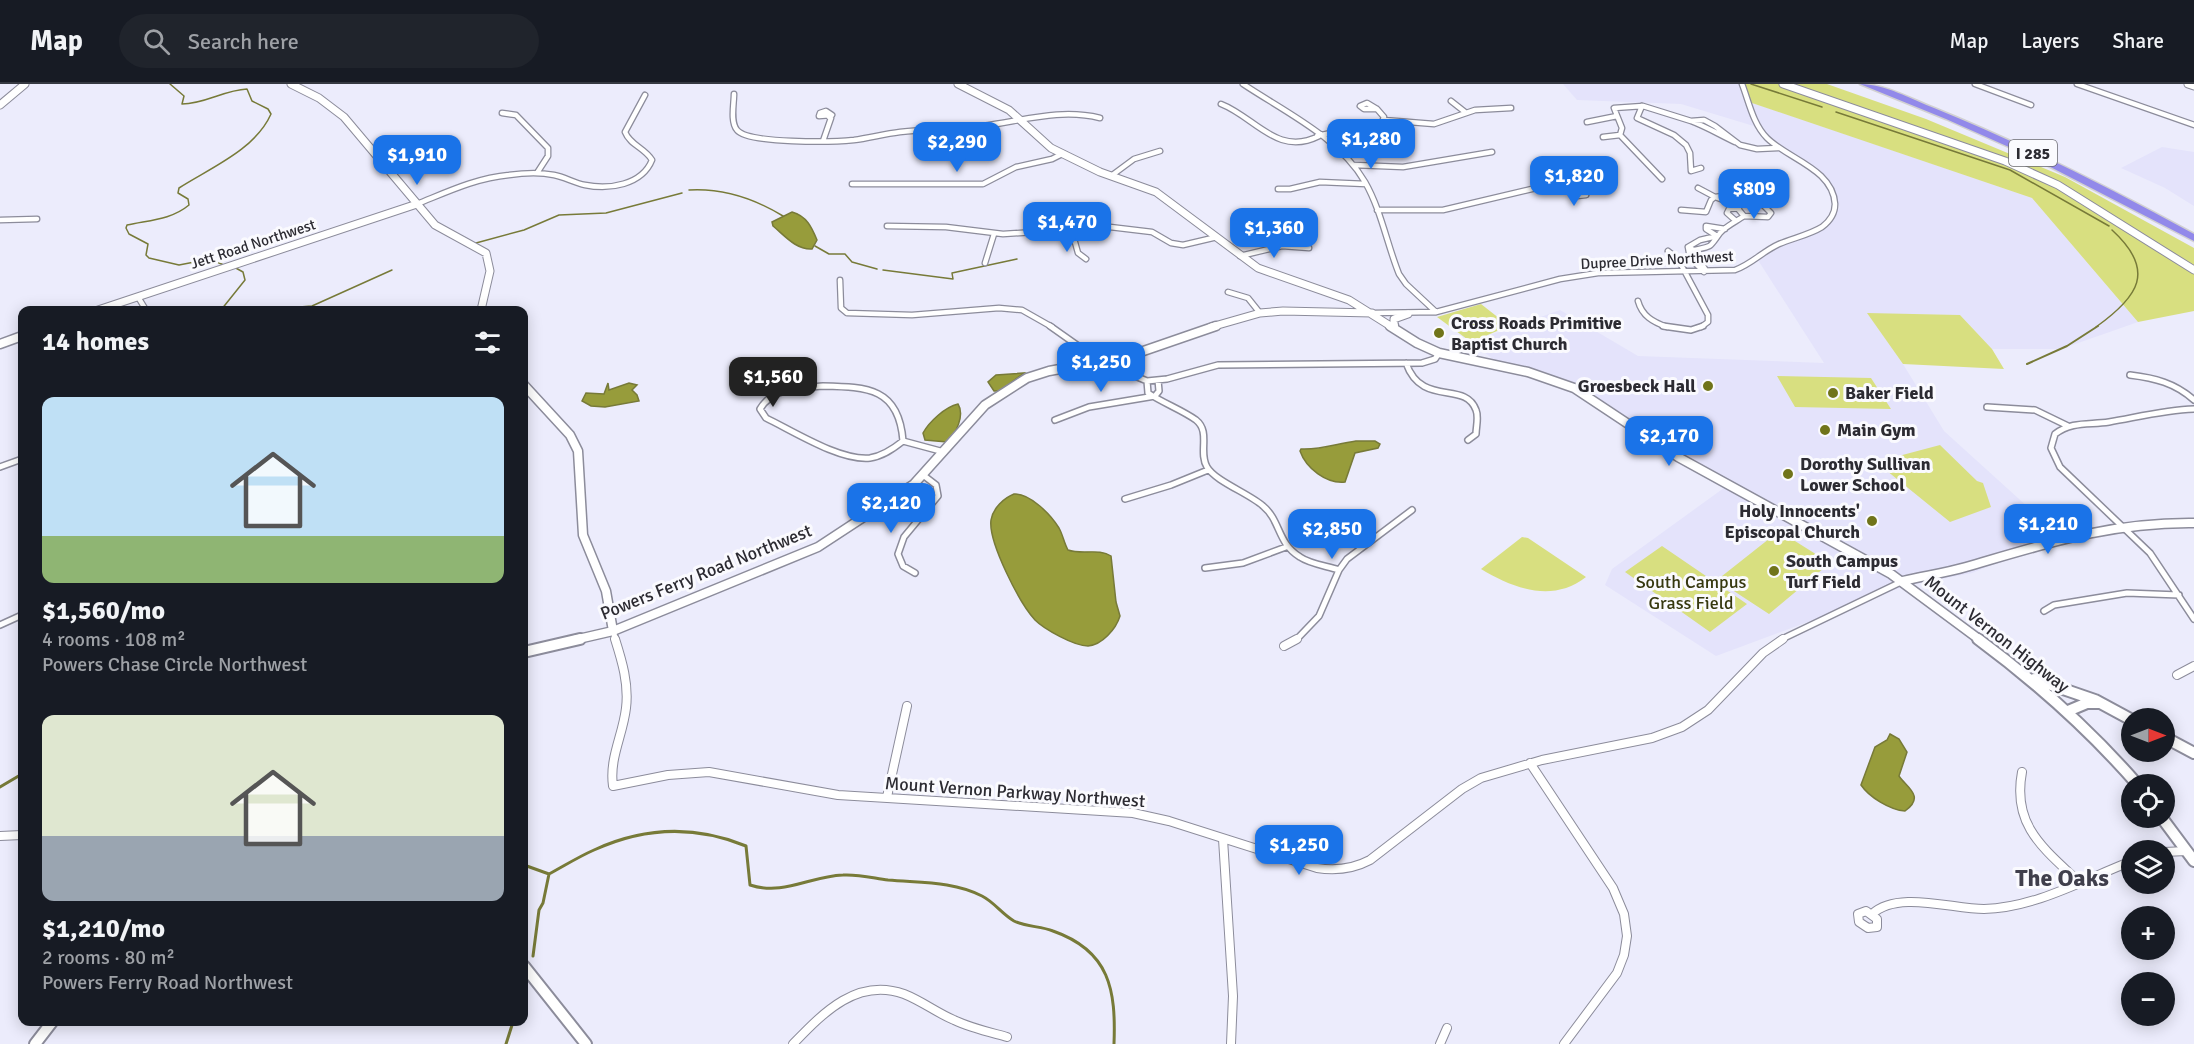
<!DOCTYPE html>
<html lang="en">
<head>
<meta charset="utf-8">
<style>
  :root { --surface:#171b24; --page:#20242c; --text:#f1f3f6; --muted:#9ea1a6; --line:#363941; --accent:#1a73e8 }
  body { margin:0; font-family:Signika,sans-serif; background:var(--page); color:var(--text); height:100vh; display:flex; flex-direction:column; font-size:22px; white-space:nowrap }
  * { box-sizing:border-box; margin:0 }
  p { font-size:20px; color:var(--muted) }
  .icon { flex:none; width:33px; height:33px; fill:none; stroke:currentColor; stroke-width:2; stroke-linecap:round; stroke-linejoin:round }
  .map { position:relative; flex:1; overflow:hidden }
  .sheet { position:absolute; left:18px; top:222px; width:510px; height:720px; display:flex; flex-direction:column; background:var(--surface); border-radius:12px; box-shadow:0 3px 15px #0003 }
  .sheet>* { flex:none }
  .needle { width:39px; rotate:90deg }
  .fabs { position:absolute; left:2121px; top:624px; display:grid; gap:12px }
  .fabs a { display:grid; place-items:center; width:54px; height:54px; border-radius:50%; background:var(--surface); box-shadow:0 3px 15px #0003; font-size:30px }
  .price { position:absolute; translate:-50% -51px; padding:0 14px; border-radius:12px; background:var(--accent); color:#fff; font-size:20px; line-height:39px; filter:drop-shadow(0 2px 3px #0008) }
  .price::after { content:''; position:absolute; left:50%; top:36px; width:18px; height:14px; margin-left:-9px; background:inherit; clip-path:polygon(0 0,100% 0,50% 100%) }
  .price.active { background:#222; color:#fff }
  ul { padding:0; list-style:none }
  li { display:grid; align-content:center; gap:12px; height:318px; padding:0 24px }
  li span { display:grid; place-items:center; height:186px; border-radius:12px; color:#555 }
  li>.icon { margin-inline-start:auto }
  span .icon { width:108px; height:108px; fill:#fffc; stroke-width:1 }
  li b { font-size:26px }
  h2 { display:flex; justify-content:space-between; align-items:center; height:72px; padding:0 24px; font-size:26px }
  header { display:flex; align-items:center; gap:36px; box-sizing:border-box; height:84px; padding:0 30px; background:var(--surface); border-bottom:2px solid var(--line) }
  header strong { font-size:28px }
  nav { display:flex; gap:33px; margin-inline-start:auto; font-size:21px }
  .search { width:420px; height:54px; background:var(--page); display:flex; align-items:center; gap:15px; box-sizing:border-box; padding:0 21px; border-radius:33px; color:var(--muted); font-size:22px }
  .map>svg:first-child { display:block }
  .built { fill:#e4e3fb }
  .green { fill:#d8df80 }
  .water { fill:#979c3b; stroke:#777a38; stroke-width:1.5 }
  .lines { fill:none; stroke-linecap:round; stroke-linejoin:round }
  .stream-far2 { stroke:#777a38; stroke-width:1.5 }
  .stream-far1 { stroke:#777a38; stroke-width:2 }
  .stream { stroke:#777a38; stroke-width:3 }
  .street-far2-casing { stroke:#8c8c9b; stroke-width:7 }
  .street-far1-casing { stroke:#8c8c9b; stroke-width:8 }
  .street-casing { stroke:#8c8c9b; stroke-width:10 }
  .secondary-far2-casing { stroke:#8c8c9b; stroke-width:9 }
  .secondary-far1-casing { stroke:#8c8c9b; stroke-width:11 }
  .secondary-casing { stroke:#8c8c9b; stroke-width:14 }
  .highway-casing { stroke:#d1d0d2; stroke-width:3 }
  .street-far2 { stroke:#fff; stroke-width:4.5 }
  .street-far1 { stroke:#fff; stroke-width:5 }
  .street { stroke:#fff; stroke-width:8 }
  .secondary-far2 { stroke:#fff; stroke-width:7 }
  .secondary-far1 { stroke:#fff; stroke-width:8 }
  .secondary { stroke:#fff; stroke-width:10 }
  .highway { fill:#9289ea; fill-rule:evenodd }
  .poi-dot { fill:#70741a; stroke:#fafafe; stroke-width:2 }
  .labels { text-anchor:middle; stroke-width:6; stroke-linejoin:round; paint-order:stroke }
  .far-street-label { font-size:15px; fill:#2c2b32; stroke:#fafafe }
  .shield { fill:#fafafe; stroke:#6a696f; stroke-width:1.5 }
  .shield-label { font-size:16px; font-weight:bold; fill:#2c2b32 }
  .poi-label { font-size:18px; font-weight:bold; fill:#2c2b32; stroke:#fafafe; text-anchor:start }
  .street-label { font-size:18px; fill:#2c2b32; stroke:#fafafe }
  .park-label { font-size:18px; fill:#36380f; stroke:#fafafe }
  .near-neighbourhood-label { font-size:24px; font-weight:bold; fill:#403f4c; stroke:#fafafe }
</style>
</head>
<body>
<header>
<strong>Map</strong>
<div class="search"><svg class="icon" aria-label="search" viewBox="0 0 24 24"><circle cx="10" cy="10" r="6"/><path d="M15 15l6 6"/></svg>Search here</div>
<nav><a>Map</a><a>Layers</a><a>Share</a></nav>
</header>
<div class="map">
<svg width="2194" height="960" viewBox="0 0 2194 960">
  <rect width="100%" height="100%" fill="#ececfc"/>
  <path class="built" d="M1563 0H1744L1750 18 2032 114 2138 238 2061 265H1992L1960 231 1868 230 1903 280 1944 347 2061 453 1972 489 1905 502 1716 572 1605 501 1612 485 1728 401 1703 388 1586 308 1502 282 1471 258 1560 226 1638 272 1824 279 1756 173 1767 162 1806 152 1840 124 1828 94 1779 64 1757 43 1681 20 1577 16Z
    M2162 63 2194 68V122L2165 104 2121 84Z"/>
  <path class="green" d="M1744 0H1827L1926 35 2065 93 2194 164V227L2138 238 2032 114 1749 18Z
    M1481 220 1509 242 1471 258 1437 233Z
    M1867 229 1960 231 1992 265 2004 285 1903 280Z
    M1777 292 1871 294 1891 325 1795 323Z
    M1940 361 1977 397 1983 399 1991 423 1950 438 1876 378Z
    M1779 447 1830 479 1769 530 1717 496Z
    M1522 453 1528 454 1586 493C1553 519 1514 505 1481 485Z
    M1662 462 1747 520 1710 548 1625 488Z"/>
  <path class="water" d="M792 128C807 132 812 144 817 156L812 165C796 166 784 151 773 142L772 138Z
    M1024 289 1000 307H994L988 298 996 291Z
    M608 299 609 306 629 299 637 301 632 306 637 311 639 317 605 323 591 322 582 317 586 309 604 310Z
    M958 320C965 331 956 350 947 358L925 356 923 349C929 338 945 323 958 320Z
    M1356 357H1375L1380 360 1378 364 1355 369 1345 398C1326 400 1306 384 1300 367L1301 365C1322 366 1335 360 1356 357Z
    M1014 410C1030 409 1051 431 1059 444 1063 451 1064 459 1068 466 1082 471 1099 464 1111 472L1116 518 1120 532C1116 545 1102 561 1088 562 1074 562 1044 545 1035 536 1020 520 988 458 991 436 993 424 1004 414 1014 410Z
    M1890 650 1899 655 1907 668 1899 692C1906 703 1926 712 1905 727 1890 726 1869 713 1861 701L1875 663 1887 656Z"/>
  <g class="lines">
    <path class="stream-far2" d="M170 0 184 12 182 20C205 20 224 6 247 5L252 17 268 25 271 30C255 66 210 84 179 104L178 109 188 115 189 121C171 136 149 136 127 141L126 144 129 150 148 160 146 171 149 174 179 181 210 175 226 182
      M1751 0 1822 23
      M1836 28 2010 86 2109 142
      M689 106C722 104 755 115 783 132
      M476 159 524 146 559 131 606 129 682 109
      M815 162 829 170H845L852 178 877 185
      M883 186 953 195 952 189 1017 175
      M221 226 245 196 243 188 234 183
      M262 226 312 222 392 186
      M2096 243C2138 213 2157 187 2112 146"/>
    <path class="stream-far1" d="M2027 280 2067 262 2098 242"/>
    <path class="stream" d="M0 703 22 690
      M524 781 549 790C564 782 578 773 594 766 644 743 695 741 746 762L750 801C784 812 810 792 843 791 858 790 873 794 888 796 920 799 953 797 982 812 994 818 1002 830 1014 837 1026 843 1041 842 1053 847 1110 867 1116 906 1114 960
      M533 872 539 826 543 819 549 790
      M524 904 526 896
      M506 960 513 938"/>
    <g class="street-far2-casing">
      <path id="street-far2" d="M1243 0C1285 28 1339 53 1365 98 1381 126 1387 160 1399 190L1406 200 1436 228
        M1975 0 2031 21
        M2077 0 2194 41
        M734 10C734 20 730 38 737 46 748 60 834 58 854 56 869 54 884 50 900 48 927 45 955 45 982 42 1022 37 1060 24 1100 34
        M1451 17 1465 28
        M1367 19 1377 25H1364L1360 22Z
        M1221 20C1255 33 1277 73 1319 52
        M1642 22 1637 34 1674 51 1686 61 1690 69 1691 87 1701 84
        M826 27 832 31 819 32 820 29Z
        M502 29 516 31 548 64V72L537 89
        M1384 36 1434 40 1475 26 1511 24
        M1691 37C1707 43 1720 51 1735 58
        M1587 38 1617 32
        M1317 52 1382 38 1384 33 1377 25
        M1603 53 1620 51
        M823 57 831 34 829 33
        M1354 81 1403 83 1492 68
        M1111 92 1134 75 1160 67
        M1662 95 1620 51 1622 44 1614 24 1643 22 1691 37 1704 36 1715 42 1740 61 1757 65 1778 64
        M852 100H983L1016 83 1052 75 1062 70
        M1278 105H1290L1320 98 1366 100
        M1568 105 1577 112 1586 111
        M417 120C447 108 476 94 509 91 523 89 539 88 554 91 565 93 574 99 585 101 609 106 642 101 652 76 645 64 630 61 625 48L645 11
        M1377 126H1443L1536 104 1579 105 1584 106 1586 111
        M1681 126 1706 128 1711 116 1715 113 1698 104
        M1744 132 1768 133 1771 129 1760 118
        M0 136 37 135
        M1736 137 1727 129 1729 125 1739 124
        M887 142 946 143 1003 150 1110 143 1152 148 1171 159 1183 161 1217 153
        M1071 144 1078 169 1086 175
        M1717 152 1706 145V142L1725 145
        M1688 163 1700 156 1717 152
        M1688 163 1690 174 1703 187
        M1692 165 1705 185 1704 188
        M1694 166C1713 162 1709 164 1720 149 1726 142 1737 137 1744 132L1734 120 1715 113 1746 109 1774 117
        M1668 167 1678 175 1708 231V238L1701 243
        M1240 172 1282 162 1309 164
        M985 179 994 150
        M840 196 841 224 847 229 912 231 999 224 1022 226 1052 243
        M1228 208 1248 214 1260 229
        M138 213 146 226
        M1638 217C1642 232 1653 238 1667 243
        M1372 229 1436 228 1560 195 1598 189 1735 186C1752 180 1763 167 1779 160 1793 154 1809 151 1822 143 1830 137 1835 130 1835 120 1833 85 1788 75 1767 54 1753 40 1749 18 1742 0"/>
    </g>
    <g class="street-far1-casing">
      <path id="street-far1" d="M1050 242 1101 278 1147 297 1167 295 1218 281 1422 279 1435 275 1439 269
        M1663 242 1691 246 1703 242
        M1406 279C1422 324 1465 296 1476 326 1479 333 1476 343 1476 350L1468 356
        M2130 291C2155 294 2175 299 2194 316
        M1147 297 1148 309C1163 319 1182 326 1196 336 1211 348 1198 368 1207 383 1215 397 1250 410 1263 422 1281 437 1277 459 1300 473 1310 480 1327 482 1339 486
        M823 302C868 303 899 304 903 357 893 365 883 372 870 374 840 377 793 347 766 334L760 325C773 303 800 304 823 302Z
        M1155 312 1159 307 1158 296
        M1987 323 2035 326 2068 342
        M2194 325C2165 326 2138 333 2109 338 2089 341 2072 337 2055 350L2051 364 2060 383 2150 469 2194 535
        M1055 336 1089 323 1155 312
        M903 357 944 368
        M0 383 22 375
        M1125 415 1171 401 1208 386
        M1205 484 1243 479 1286 463
        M915 489 903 482 898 470 904 453 938 412 936 401 923 391
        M2044 527 2054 521 2127 509 2179 511
        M0 541 22 531
        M613 547 616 556
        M1296 556 1319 532 1339 486 1347 475 1412 426
        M1780 556 1903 497"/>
    </g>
    <g class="street-casing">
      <path id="street" d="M615 555C622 577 629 600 626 624 623 651 609 674 613 702L668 691 709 688 838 711 1133 729 1169 737 1317 784C1336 787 1353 785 1370 776L1462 705 1481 694 1542 676 1652 654 1682 643 1708 626 1763 569 1783 555
        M1284 562 1297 555
        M2177 591 2194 582
        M1530 679 1613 804 1624 830 1627 852 1624 871 1617 889 1564 960
        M2022 688C2012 741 2043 764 2078 797
        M887 713 907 622
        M0 752 22 751
        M1223 755 1233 912 1231 960
        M2164 768 2187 767
        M1866 827 1877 835V843L1868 844 1859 838 1858 830Z
        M1872 830C1898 806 1952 825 1984 825 2035 824 2085 795 2132 777
        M793 960C823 929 857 893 904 910 922 917 937 929 954 936 971 944 989 948 1007 953
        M1440 960 1447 944"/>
    </g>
    <g class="secondary-far2-casing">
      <path id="secondary-far2" d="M291 0 319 14 344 33 435 141 486 169 490 187 481 226
        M958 0 1009 26 1051 64 1100 88 1156 108 1258 184 1349 216 1392 243
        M1783 0 2005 77 2058 101 2194 186
        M2188 0 2194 2
        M0 21 25 0
        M98 226 417 120
        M1211 243 1260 229 1283 227 1372 229
        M1394 243V235L1408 230"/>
    </g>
    <g class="secondary-far1-casing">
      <path id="secondary-far1" d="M1390 242 1417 259 1439 269 1528 288 1574 304 1678 373 1891 490 1980 556
        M1394 242V244
        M0 260 22 252
        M524 301 570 351 578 367 583 451 606 507 613 547
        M1903 497C1924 492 1945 489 1966 483 2045 460 2110 438 2194 439
        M574 556 613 547 818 463 914 400 985 321 1027 294 1049 287 1126 273 1216 242"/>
    </g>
    <g class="secondary-casing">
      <path id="secondary" d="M1978 555C2036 598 2089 645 2137 700
        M524 568 580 555
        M2034 595 2095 616 2132 636
        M2068 627 2087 619H2098
        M2164 653 2194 669
        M2162 734 2194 777
        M524 882 586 960
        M35 960 52 938"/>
    </g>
    <g class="highway-casing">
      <path id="highway" d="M1860 0C1885 0 1911 15 1934 24 2023 60 2110 104 2194 150V157L2029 72 1946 35Z"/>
    </g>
    <use href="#street-far2" class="street-far2"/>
    <use href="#street-far1" class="street-far1"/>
    <use href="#street" class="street"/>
    <use href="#secondary-far2" class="secondary-far2"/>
    <use href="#secondary-far1" class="secondary-far1"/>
    <use href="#secondary" class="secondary"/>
    <use href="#highway" class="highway"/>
  </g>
  <g class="poi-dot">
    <circle cx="1439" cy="249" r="6"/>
    <circle cx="1708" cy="302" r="6"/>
    <circle cx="1833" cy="309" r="6"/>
    <circle cx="1825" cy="346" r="6"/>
    <circle cx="1788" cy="390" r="6"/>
    <circle cx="1872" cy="437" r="6"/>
    <circle cx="1774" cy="487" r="6"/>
  </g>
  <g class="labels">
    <g class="far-street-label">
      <text transform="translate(253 160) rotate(-18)" y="5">Jett Road Northwest</text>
      <text transform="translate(1657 176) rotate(-3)" y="5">Dupree Drive Northwest</text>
    </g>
    <rect class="shield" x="2009" y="56" width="48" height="26" rx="4.5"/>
    <g class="shield-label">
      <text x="2033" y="75">I 285</text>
    </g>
    <g class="poi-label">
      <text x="1451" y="245">Cross Roads Primitive<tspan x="1451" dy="21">Baptist Church</tspan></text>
      <text x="1696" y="308" text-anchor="end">Groesbeck Hall</text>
      <text x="1845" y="315">Baker Field</text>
      <text x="1837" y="352">Main Gym</text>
      <text x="1800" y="386">Dorothy Sullivan<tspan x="1800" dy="21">Lower School</tspan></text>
      <text x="1860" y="433" text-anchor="end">Holy Innocents'<tspan x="1860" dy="21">Episcopal Church</tspan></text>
      <text x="1786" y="483">South Campus<tspan x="1786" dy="21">Turf Field</tspan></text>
    </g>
    <g class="street-label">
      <text transform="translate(706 488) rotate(-22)" y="6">Powers Ferry Road Northwest</text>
      <text transform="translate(1997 550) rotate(38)" y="6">Mount Vernon Highway</text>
      <text transform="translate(1015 708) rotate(4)" y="6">Mount Vernon Parkway Northwest</text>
    </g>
    <g class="park-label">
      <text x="1691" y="504">South Campus<tspan x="1691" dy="21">Grass Field</tspan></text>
    </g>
    <g class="near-neighbourhood-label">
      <text x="2062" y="802">The Oaks</text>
    </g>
  </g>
</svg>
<div class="fabs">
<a><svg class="needle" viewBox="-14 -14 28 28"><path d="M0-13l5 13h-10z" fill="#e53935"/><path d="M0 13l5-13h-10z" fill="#9ea1a6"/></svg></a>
<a><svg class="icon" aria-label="locate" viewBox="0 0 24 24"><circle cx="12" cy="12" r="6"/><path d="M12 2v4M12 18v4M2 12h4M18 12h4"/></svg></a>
<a><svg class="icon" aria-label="layers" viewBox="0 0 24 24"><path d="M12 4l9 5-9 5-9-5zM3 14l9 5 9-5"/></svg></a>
<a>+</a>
<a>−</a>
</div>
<b class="price" style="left:1371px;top:86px">$1,280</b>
<b class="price" style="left:957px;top:89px">$2,290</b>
<b class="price" style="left:417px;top:102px">$1,910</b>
<b class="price" style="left:1574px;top:123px">$1,820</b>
<b class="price" style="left:1754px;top:136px">$809</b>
<b class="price" style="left:1067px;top:169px">$1,470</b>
<b class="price" style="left:1274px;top:175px">$1,360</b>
<b class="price" style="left:1101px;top:309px">$1,250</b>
<b class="price active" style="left:773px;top:324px">$1,560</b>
<b class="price" style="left:1669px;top:383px">$2,170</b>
<b class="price" style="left:891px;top:450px">$2,120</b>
<b class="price" style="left:2048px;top:471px">$1,210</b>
<b class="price" style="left:1332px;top:476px">$2,850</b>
<b class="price" style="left:1299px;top:792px">$1,250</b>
<section class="sheet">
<h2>14 homes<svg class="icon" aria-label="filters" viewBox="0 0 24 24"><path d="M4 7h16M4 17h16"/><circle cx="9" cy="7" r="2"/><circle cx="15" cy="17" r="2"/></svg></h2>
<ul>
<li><span style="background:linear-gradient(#bfe0f5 75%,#8fb573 0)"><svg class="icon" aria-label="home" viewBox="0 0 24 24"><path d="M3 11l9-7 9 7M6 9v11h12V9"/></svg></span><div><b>$1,560/mo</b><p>4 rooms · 108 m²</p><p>Powers Chase Circle Northwest</p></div></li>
<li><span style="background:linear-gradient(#dfe7d0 65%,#9aa5b1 0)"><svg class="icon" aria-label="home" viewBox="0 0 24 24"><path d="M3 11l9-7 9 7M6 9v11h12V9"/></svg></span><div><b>$1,210/mo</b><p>2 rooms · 80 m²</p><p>Powers Ferry Road Northwest</p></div></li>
</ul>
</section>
</div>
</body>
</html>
